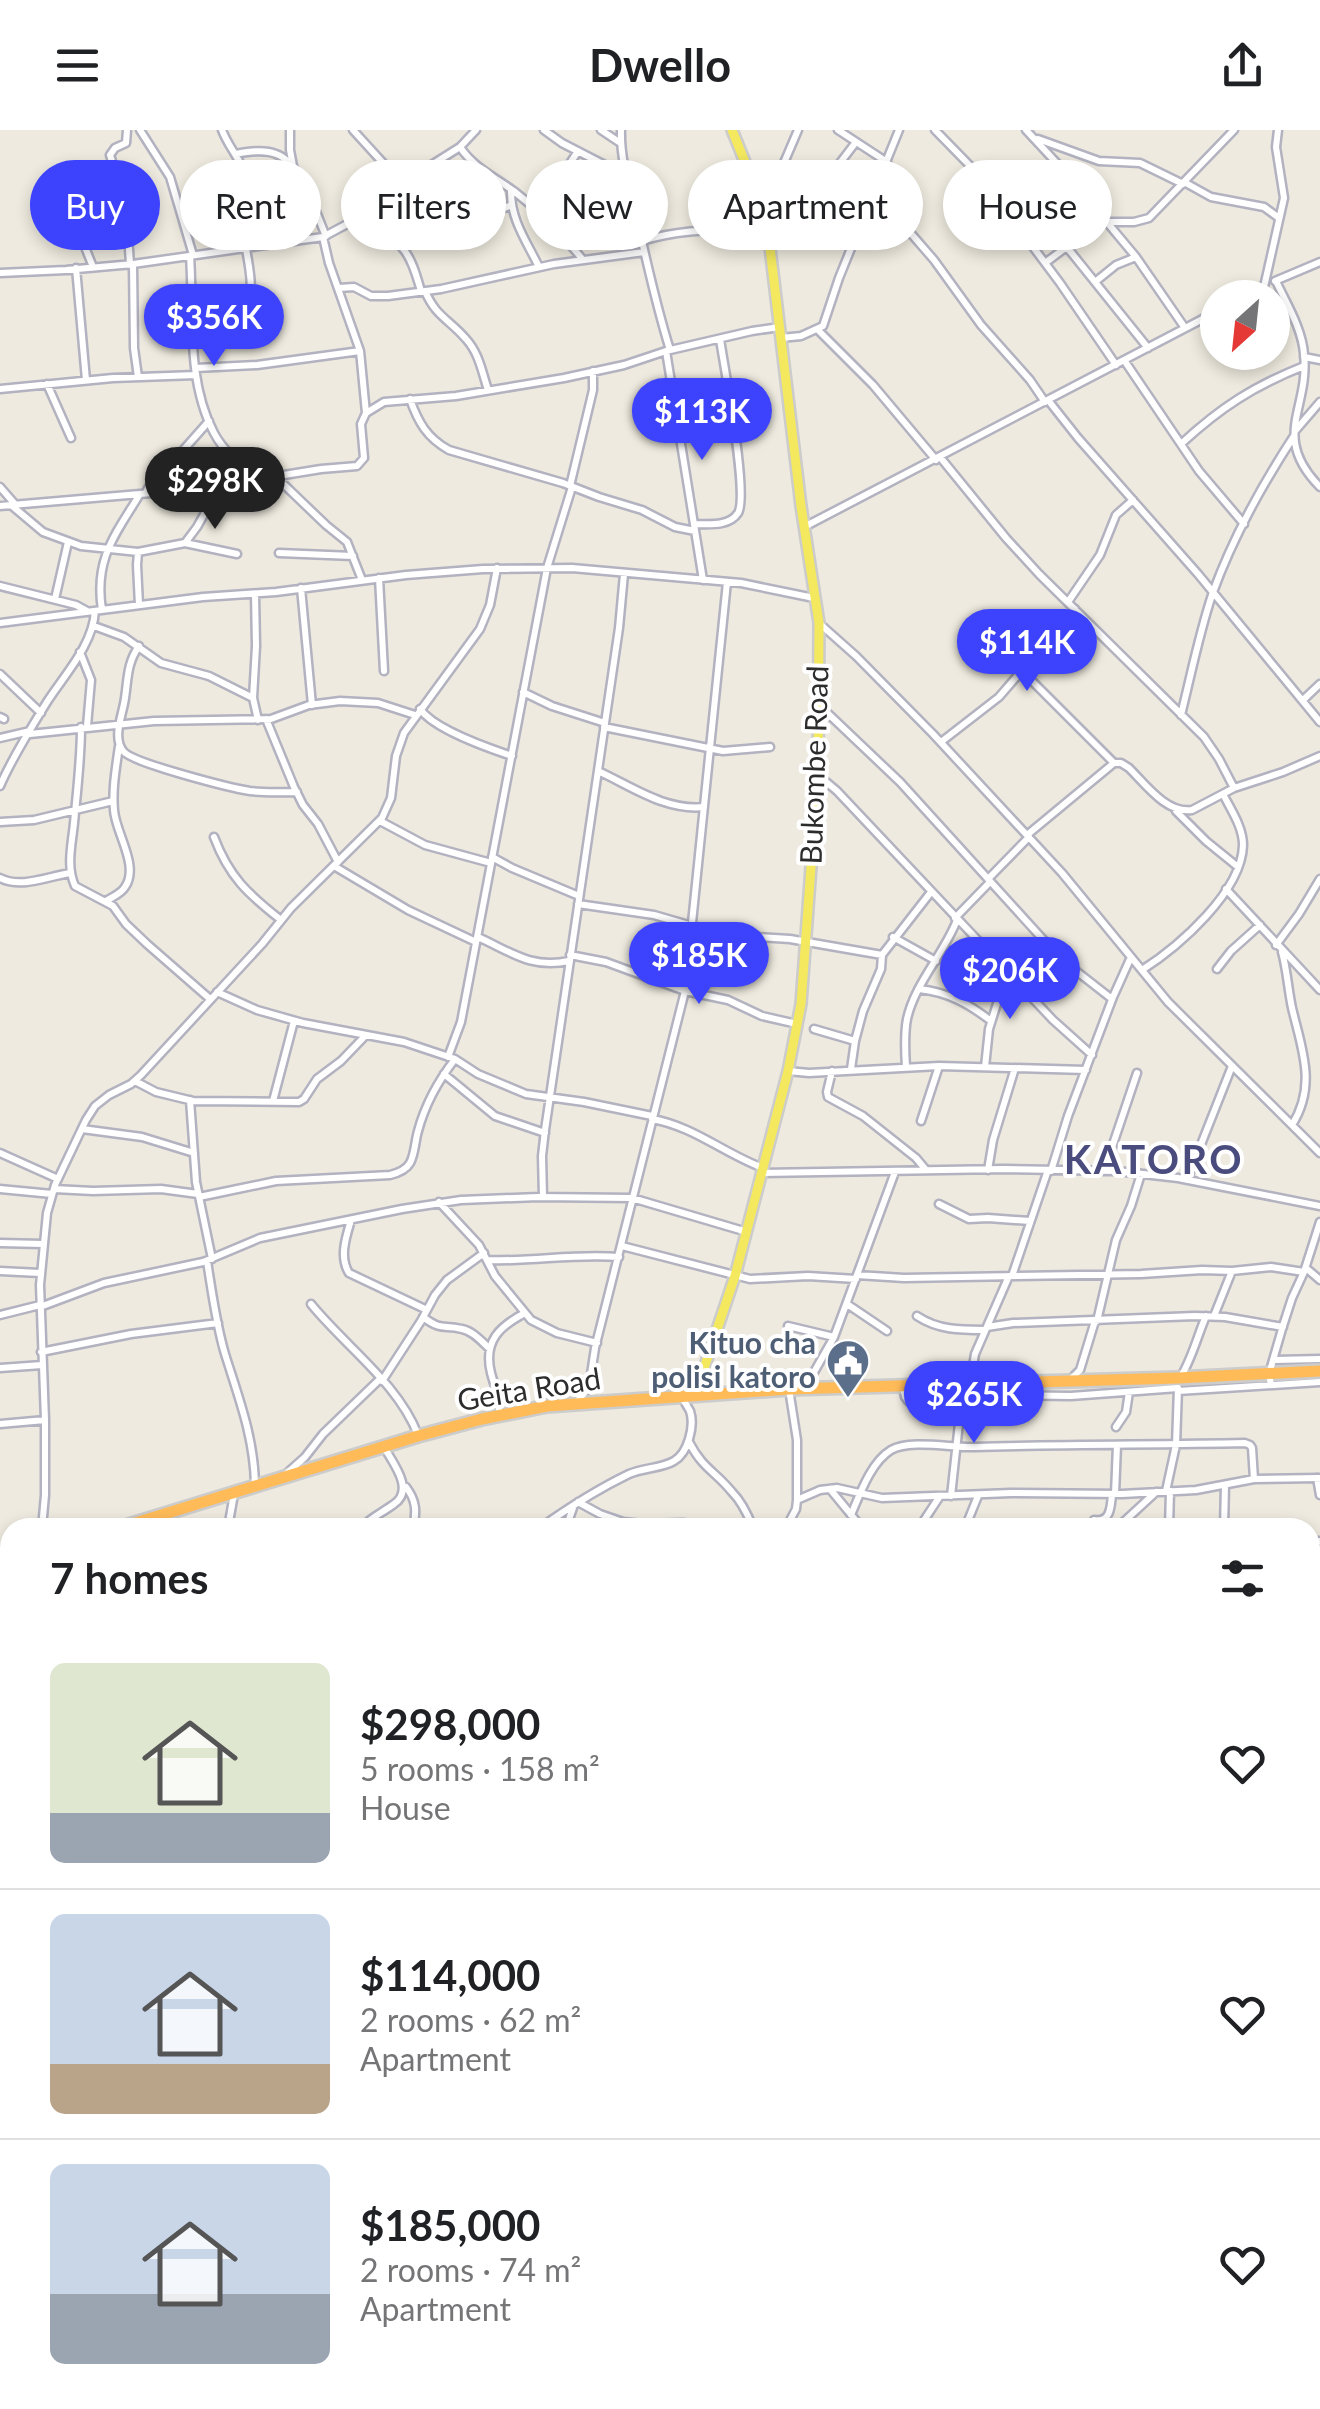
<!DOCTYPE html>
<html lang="en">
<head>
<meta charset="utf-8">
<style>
  :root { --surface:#fff; --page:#f6f6f6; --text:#202124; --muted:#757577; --line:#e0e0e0; --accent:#3d42fd }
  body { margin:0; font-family:Lato,sans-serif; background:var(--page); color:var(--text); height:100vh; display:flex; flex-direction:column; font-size:38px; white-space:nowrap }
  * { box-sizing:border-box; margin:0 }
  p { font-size:32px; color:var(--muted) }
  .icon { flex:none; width:55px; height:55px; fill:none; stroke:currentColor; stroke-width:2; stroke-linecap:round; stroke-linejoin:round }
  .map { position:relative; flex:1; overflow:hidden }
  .side { position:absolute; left:0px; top:1388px; width:1320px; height:892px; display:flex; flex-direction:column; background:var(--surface); border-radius:30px 30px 0 0; box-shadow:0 5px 15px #0003 }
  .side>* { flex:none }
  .guide { position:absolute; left:30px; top:30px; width:1260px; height:90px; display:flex; gap:20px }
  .needle { width:65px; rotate:207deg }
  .tools { position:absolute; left:1200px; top:150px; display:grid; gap:20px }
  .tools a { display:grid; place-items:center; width:90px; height:90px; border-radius:50%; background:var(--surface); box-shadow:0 5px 15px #0003; font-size:50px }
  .price { position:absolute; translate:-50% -85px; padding:0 22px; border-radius:35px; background:var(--accent); color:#fff; font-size:32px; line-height:65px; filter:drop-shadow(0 2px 5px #0008) }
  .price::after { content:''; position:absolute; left:50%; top:60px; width:30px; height:22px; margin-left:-15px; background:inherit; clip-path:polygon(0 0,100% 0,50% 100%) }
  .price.on { background:#222; color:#fff }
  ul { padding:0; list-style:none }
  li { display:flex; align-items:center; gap:30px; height:250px; padding:0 50px }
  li+li { border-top:2px solid var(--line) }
  li span { display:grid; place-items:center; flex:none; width:280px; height:200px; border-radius:15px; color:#555 }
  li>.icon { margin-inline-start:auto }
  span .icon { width:120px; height:120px; fill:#fffc; stroke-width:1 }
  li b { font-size:42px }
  h2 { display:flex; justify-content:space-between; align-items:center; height:120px; padding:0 50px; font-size:42px }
  .chip { padding:0 35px; border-radius:45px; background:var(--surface); box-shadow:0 5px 15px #0003; font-size:35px; line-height:90px }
  .chip.on { background:var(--accent); color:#fff }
  header { display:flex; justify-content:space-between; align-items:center; height:130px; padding:0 50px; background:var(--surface); font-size:45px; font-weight:700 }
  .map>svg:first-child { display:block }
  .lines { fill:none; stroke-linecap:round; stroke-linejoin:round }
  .minor-casing { stroke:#b2b2c0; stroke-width:11 }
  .major-casing { stroke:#ccc; stroke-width:14 }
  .highway-casing { stroke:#ccc; stroke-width:16 }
  .minor { stroke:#fff; stroke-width:6 }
  .major { stroke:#f3e85e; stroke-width:9 }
  .highway { stroke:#ffbb58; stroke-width:11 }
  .labels { text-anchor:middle; stroke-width:8; stroke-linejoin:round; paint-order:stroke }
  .street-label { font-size:30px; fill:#2c2c2c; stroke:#fff }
  .service-label { font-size:30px; font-weight:bold; fill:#4e5e75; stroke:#fff; text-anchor:end }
  .district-label { font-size:40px; font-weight:bold; letter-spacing:2.5px; fill:#4b4c7e; stroke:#fff }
</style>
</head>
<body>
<header><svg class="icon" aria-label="menu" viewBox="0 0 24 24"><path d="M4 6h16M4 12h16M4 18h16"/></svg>Dwello<svg class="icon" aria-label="share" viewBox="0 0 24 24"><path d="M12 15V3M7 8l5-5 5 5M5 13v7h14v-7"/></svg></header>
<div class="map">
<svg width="1320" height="2279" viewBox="0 0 1320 2279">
  <rect width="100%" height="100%" fill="#eeeadf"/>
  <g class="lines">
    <g class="minor-casing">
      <path id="minor" d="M127 0 126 13 115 18 110 25 126 76 130 134
        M140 0 170 47 193 125
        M222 0C229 19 244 32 246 52 249 75 242 96 248 118
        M290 0V20L293 36
        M353 0 384 34 405 53
        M544 0 562 13 626 46
        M601 0 619 12
        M621 0C620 28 629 57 636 84 646 130 656 175 670 220
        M838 0 887 32
        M935 0 980 46 1060 153 1116 235
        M1026 0 1065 42 1136 127 1185 198
        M1038 9 1099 31 1140 33 1183 54
        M460 17C474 38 495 47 515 62 540 81 564 106 583 130
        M235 24C247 22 264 19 276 24 302 33 315 82 326 106
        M1184 52 1211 67 1264 77 1279 88
        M57 55 75 92 93 137
        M402 56C416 68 437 90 457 91 471 93 498 80 512 75
        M820 59 856 12
        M511 60C510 89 527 112 539 137
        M875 62 934 130 981 195 1030 250 1045 272
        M368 82C378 98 393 106 404 120 413 131 417 148 421 161
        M763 82 798 0
        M538 83 578 21
        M1106 92H1134L1149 88 1234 0
        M323 107 329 133 360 221 366 283
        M642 111C682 98 724 100 766 98
        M1066 116 1148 218
        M190 126C194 184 186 250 214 303 224 322 241 335 257 348
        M1045 133 1104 89
        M133 134 134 218 138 247
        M76 138 86 250
        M0 143 66 140 133 134 323 107 364 85 414 46 460 17 476 0
        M1275 151 1320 132
        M1276 151C1286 173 1302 198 1304 224 1310 279 1270 306 1320 357
        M1095 152 1116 135 1136 127
        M1264 157 1284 68 1276 17 1278 0
        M339 158 354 157 371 166H388L441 159 554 134 644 122
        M425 161C436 187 449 189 466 209 479 223 482 242 488 260
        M1244 168 1264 157
        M193 186C205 183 231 185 241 179 258 169 248 134 246 118
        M817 199 873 255 936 330
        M781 208 801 206 823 196 839 148 899 0
        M666 221 703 450
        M1304 227 1320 230
        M1124 230 1199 341 1244 394
        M196 238 257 235 360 221
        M47 254 71 308
        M0 259 113 248 196 245
        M410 269C418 292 427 308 449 320L563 353 599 367 642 380 675 397 695 401
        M1048 270 1078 308 1198 444 1320 592
        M1295 301 1320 272
        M1181 314C1221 277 1254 256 1304 236
        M940 327 1006 408 1039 444 1204 607 1219 629 1234 658
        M275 346 326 395 347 412 362 450
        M570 356 593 260V241
        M0 357 14 373
        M146 362 155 346 178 326 209 291
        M11 375 43 402 81 416 138 422 185 413 197 397 220 356
        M0 376 198 359 321 339 357 336 364 328 361 294 366 283 384 272 456 266 564 248 624 235 666 221 752 201 780 197
        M694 394C708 394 729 397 738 383 749 365 724 237 720 209
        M804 397 1218 181
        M185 413 237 424
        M138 422 137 435 139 475
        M279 423 353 426
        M379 448 384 541
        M0 456 76 475 87 481
        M301 458 312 575
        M255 464 256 516 253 568 258 590
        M55 469 68 412
        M1068 472 1100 425 1116 385 1133 370
        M102 480C94 429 115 405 140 364
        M0 493 203 467 276 462 406 445 483 439 572 438 741 453 814 468
        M820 494 856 526 933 604 1062 743 1168 872 1320 1023
        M94 496 124 507 161 533 209 546 253 568
        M139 516C127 533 128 548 125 568 123 584 112 607 123 621 132 633 231 658 250 661 265 663 281 662 297 662
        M80 522 91 550 87 596
        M1023 542 1114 633
        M0 544 41 583
        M523 562 552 576 605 593
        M1303 570 1320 554
        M819 575 900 652 1049 816 1066 833 1112 869
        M420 579C434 599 488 618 512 626
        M1181 585C1191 545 1199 504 1212 465 1232 409 1262 355 1294 306
        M0 587 4 589
        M266 589 294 657 303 675 318 694 338 732
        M81 597C81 629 77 661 74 693 72 714 66 736 75 756L113 776 126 794 147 814 210 869
        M604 597 723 621 770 617
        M30 604 154 591 271 589 309 575 340 571 378 573 415 585
        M0 608 30 601
        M941 612 999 567 1075 479
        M598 641C631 656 665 681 704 677
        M818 645 837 661 1053 890 1092 925
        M0 656C12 628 31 598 47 572 65 544 93 515 95 481
        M1176 681 1206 711 1238 737
        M380 691 425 715 491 733
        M0 692 34 690 113 671
        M1027 705 1114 633H1121L1129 638C1146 655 1167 684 1192 680L1234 658 1283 642 1320 626
        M214 707C229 747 248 764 281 790
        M492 727 512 738 579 766
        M334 736 408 780 476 812
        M0 748C21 759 48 746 71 743
        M988 749 1029 707
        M1226 759 1320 860
        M106 771C112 767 121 764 125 757 140 736 115 702 114 680 112 659 116 638 119 616
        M578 774 654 785 692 796
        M955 788 990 752
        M691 803 790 809 882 825
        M478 807C511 822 531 839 569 831
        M893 807 936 831
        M1276 815 1299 784 1320 749
        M1282 822C1287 840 1288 859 1292 878 1302 920 1317 955 1292 995
        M570 825 606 832 685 861 728 870 762 886 797 894
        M1217 839 1231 821 1260 795
        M1142 840C1178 817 1242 762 1243 715 1243 697 1231 680 1223 664
        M919 859C948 862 969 874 991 891
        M217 862 257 880 303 893 404 912 455 929 478 944 526 964 584 972 652 986
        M814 899 855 911
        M448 927 461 892 547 438 572 357
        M906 937C905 922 904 905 907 889 915 853 944 824 957 790
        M985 937 989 899 1007 842
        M851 939 855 911 863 881 881 839 882 825 931 762
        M788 941 809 943 939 936 1086 940
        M832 941 827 962 828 967 863 986 916 1028 926 1040
        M444 944 495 986 545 1003
        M135 951 156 962 193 971 299 972 304 969 317 949 341 931 366 905
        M190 970 196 1052 212 1129
        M273 971 294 891
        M652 989C693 996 725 1024 763 1038
        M921 991 939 936
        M82 999 142 1007 194 1023
        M0 1023 58 1049
        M988 1040 993 1010 1015 938
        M1051 1041 1068 986 1113 867 1131 827
        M1104 1041 1137 943
        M762 1043 1003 1039 1117 1041 1178 1048 1320 1076
        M1187 1050 1232 936
        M0 1059 52 1064
        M54 1059 93 1061 161 1059 198 1064
        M199 1067 276 1051 390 1045C398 1043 406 1040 410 1033 415 1024 415 1011 418 1001 425 975 438 951 455 929
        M543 1067 542 1026 545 1000 619 498 624 444
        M439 1072 479 1115 495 1146 531 1190 557 1203 597 1213
        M939 1074 969 1089 988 1088 1030 1091
        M351 1090C346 1107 339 1127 349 1143L427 1180
        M0 1113 43 1114
        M622 1116 750 1149 808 1146 856 1149
        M488 1130C532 1132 575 1123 619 1127
        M207 1131C212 1162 216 1194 225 1224 239 1269 254 1307 255 1355
        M1306 1138 1320 1150
        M0 1141 40 1143
        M857 1145 904 1148 1141 1144 1202 1140 1232 1141 1271 1137 1304 1142
        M1012 1146 1048 1040
        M311 1174C346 1217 398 1253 418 1305
        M847 1174 887 1201
        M40 1177 104 1153 203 1132 260 1108 402 1079 461 1070 538 1067 632 1068 747 1102
        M0 1185 40 1175
        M917 1186C938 1200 960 1200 985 1200
        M1214 1186 1232 1141
        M423 1187C443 1202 443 1194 462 1199 473 1201 482 1212 490 1219
        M1097 1191 1116 1110 1131 1076 1141 1044
        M788 1196 834 1207
        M987 1197 1013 1193 1195 1186 1225 1187 1283 1197
        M41 1222 131 1204 218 1193
        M1274 1230 1320 1229
        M0 1238 42 1235
        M1180 1248C1192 1229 1197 1207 1206 1186
        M1070 1250 1080 1240 1095 1191
        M382 1251 421 1191 435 1165 447 1150 484 1123
        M970 1253 975 1224 1009 1146
        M1271 1255 1269 1244 1282 1199 1292 1168 1304 1142 1320 1092
        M903 1257 905 1267 908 1271 1008 1265 1071 1266 1178 1258
        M805 1258 834 1207 895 1042
        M1178 1261 1320 1252
        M576 1273 589 1257 595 1218 685 861 727 452
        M499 1284C500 1268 495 1258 491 1243 483 1211 500 1196 525 1183
        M0 1294 45 1290
        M1116 1297 1126 1282 1129 1262
        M689 1312C703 1339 715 1341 732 1362 742 1372 748 1385 753 1398
        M286 1344 305 1327 323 1304 380 1249
        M1317 1348 1320 1365
        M406 1357C416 1370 417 1381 413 1398
        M830 1359 862 1398
        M1166 1361 1176 1315 1178 1258
        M1115 1364 1117 1315
        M951 1366 959 1293 961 1290 968 1288 971 1267
        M797 1370 820 1360 837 1358 882 1368 1011 1363 1122 1364 1196 1360 1254 1349 1320 1348
        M578 1372 600 1384 623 1392 643 1394 683 1393 717 1398
        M851 1385C860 1364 871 1332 891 1320 910 1309 953 1318 975 1317 1065 1314 1155 1315 1245 1313L1250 1315 1252 1318 1254 1349
        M1094 1390C1110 1393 1111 1378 1112 1364
        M42 1398 45 1365V1290L40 1155 47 1083 55 1055 86 990 95 976 109 965 131 954 141 945 262 814 291 778 382 688 391 668 396 626 404 603 480 499 490 475 497 438
        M228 1398 234 1364
        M361 1398C371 1387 382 1383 394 1374 415 1360 393 1333 384 1317
        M540 1398C568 1378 598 1359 629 1344 642 1338 663 1338 674 1331 688 1323 695 1296 690 1281 689 1279 682 1268 682 1267
        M566 1398 574 1375
        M786 1398 796 1379 797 1370V1310L789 1259
        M919 1398 940 1366
        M965 1398 978 1366
        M1117 1398 1156 1362
        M1169 1398 1170 1361
        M1224 1398 1225 1355
        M1310 1412 1320 1411
        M1310 1522 1320 1518
        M0 1584 10 1597
        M0 1598 10 1599
        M1310 1621 1320 1623
        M1310 1712 1320 1717
        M0 1772 10 1782
        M0 1883 10 1888
        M0 1939 10 1943
        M0 1952 10 1944
        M0 2005H10
        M1310 2042H1320
        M0 2071 10 2068
        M1310 2124 1320 2123
        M0 2139 10 2150
        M0 2200 10 2193
        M0 2266 2 2260 10 2254
        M33 2270 35 2279
        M120 2270 124 2279
        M161 2270 168 2279
        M217 2270 221 2279
        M251 2270 260 2279
        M290 2270 297 2279
        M323 2270 329 2279
        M356 2270 367 2279
        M373 2270 376 2279
        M452 2270 468 2279
        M512 2270 522 2279
        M1036 2270 1048 2279
        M238 2279 241 2270
        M398 2279 405 2270
        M493 2279 497 2270
        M551 2279 557 2270
        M621 2279 627 2270
        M780 2279 785 2270
        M944 2279 945 2270
        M1063 2279 1068 2270
        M1176 2279 1179 2270"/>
    </g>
    <g class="major-casing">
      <path id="major" d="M695 1265 735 1146 788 941 801 874 818 641 819 493 801 376 770 118 760 69 732 0"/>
    </g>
    <g class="highway-casing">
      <path id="highway" d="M119 1398 418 1306 482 1289 547 1276 789 1259 1178 1248 1320 1241
        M0 1433 10 1430"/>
    </g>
    <use href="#minor" class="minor"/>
    <use href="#major" class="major"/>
    <use href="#highway" class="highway"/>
  </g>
  <defs>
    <g id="civic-pin" transform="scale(2.25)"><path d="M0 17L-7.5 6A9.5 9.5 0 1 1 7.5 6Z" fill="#5c6f8a" stroke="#fff"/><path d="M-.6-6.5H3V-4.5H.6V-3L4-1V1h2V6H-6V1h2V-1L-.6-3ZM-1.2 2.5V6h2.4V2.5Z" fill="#fff"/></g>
  </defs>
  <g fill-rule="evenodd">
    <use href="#civic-pin" x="848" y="1231"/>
  </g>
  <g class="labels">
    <g class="street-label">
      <text transform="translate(815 635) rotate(-88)" y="10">Bukombe Road</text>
      <text transform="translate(529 1260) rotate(-9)" y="10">Geita Road</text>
    </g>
    <g class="service-label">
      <text x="816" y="1224">Kituo cha<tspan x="816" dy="34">polisi katoro</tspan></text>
    </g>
    <g class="district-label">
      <text x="1154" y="1044">KATORO</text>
    </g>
  </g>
</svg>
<div class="tools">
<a><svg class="needle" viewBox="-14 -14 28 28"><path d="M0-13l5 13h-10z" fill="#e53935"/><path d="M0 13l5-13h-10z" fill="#757577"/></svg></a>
</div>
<b class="price" style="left:214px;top:239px">$356K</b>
<b class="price" style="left:702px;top:333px">$113K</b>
<b class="price on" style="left:215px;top:402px">$298K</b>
<b class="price" style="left:1027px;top:564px">$114K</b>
<b class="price" style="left:699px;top:877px">$185K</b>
<b class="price" style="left:1010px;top:892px">$206K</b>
<b class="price" style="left:974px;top:1316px">$265K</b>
<div class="guide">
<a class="chip on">Buy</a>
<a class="chip">Rent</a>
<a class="chip">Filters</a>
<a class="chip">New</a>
<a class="chip">Apartment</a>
<a class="chip">House</a>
</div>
<section class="side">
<h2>7 homes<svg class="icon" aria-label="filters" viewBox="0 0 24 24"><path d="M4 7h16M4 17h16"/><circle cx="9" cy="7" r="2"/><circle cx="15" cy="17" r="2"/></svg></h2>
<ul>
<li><span style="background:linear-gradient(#dfe7d0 75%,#9aa5b1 0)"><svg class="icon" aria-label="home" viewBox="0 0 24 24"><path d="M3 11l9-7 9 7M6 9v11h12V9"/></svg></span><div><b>$298,000</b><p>5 rooms · 158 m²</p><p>House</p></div><svg class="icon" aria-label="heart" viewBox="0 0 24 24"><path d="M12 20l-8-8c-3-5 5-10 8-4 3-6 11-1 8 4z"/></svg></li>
<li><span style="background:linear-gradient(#c9d6e8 75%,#b9a48a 0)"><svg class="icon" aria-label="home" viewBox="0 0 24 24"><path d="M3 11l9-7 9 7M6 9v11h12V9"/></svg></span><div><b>$114,000</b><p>2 rooms · 62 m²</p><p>Apartment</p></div><svg class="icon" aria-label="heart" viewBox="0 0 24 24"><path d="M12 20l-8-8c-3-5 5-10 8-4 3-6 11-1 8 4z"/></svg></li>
<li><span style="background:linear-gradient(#c9d6e8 65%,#9aa5b1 0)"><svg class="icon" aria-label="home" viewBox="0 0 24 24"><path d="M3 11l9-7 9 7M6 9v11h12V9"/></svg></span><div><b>$185,000</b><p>2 rooms · 74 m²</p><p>Apartment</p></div><svg class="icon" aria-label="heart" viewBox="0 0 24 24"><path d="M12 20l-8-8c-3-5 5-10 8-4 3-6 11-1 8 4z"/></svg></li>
</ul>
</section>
</div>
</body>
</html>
